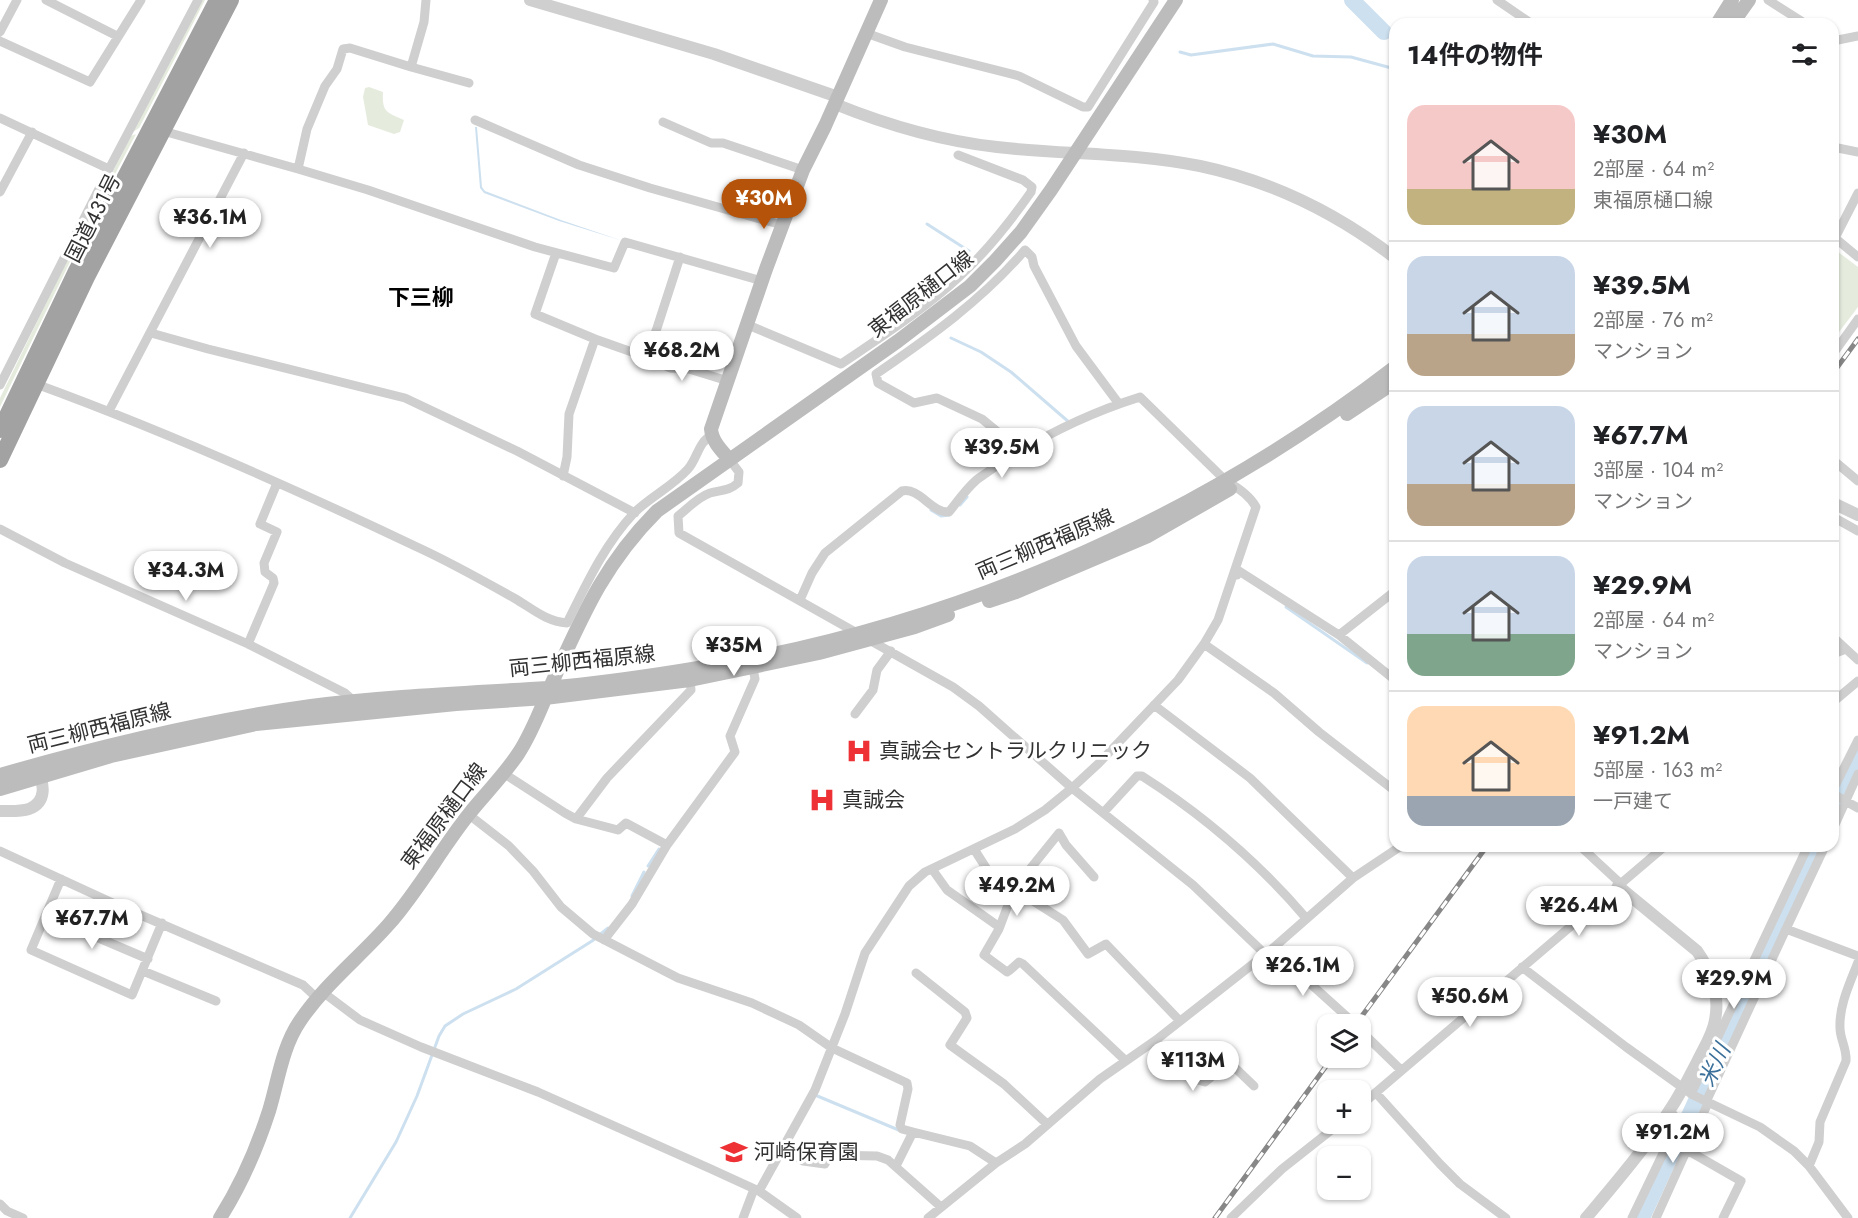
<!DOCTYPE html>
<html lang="ja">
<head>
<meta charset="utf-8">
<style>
  :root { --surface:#fff; --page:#f2f2f2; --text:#202124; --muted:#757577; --line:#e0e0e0; --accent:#b45309 }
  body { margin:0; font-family:Jost,"Noto Sans JP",sans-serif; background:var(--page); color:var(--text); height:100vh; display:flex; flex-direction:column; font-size:22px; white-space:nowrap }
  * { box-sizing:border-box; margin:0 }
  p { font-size:20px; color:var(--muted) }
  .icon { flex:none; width:33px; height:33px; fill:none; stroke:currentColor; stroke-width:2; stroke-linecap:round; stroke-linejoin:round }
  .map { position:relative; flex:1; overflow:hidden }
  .details { position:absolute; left:1389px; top:18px; width:450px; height:834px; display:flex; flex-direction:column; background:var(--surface); border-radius:18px; box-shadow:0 2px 4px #0004 }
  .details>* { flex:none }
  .buttons { position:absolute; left:1317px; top:1014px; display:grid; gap:12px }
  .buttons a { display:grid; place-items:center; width:54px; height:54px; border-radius:12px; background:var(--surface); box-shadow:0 2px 4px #0004; font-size:30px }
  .price { position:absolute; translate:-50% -51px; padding:0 14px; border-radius:21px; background:#fff; color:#222; font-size:20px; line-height:39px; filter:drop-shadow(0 2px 3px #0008) }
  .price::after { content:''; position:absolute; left:50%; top:36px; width:18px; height:14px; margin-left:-9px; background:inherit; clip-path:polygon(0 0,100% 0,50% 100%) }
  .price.on { background:var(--accent); color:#fff }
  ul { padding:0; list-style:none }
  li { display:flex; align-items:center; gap:18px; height:150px; padding:0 18px }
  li+li { border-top:2px solid var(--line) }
  li span { display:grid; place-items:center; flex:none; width:168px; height:120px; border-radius:18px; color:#555 }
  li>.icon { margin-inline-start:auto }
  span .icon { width:72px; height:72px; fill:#fffc; stroke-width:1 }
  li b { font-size:26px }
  h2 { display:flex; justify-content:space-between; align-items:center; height:72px; padding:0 18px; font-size:26px }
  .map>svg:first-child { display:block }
  .green { fill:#e5ecde }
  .water { fill:#cde0ef }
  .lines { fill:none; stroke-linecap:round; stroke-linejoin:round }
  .stream { stroke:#cde0ef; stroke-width:3 }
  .river { stroke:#cde0ef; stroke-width:16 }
  .minor { stroke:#cfcfcf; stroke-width:9 }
  .tertiary { stroke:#cfcfcf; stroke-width:12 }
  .secondary { stroke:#bcbcbc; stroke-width:14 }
  .trunk { stroke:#a2a2a2; stroke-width:16 }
  .rail-casing { stroke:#878787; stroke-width:5 }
  .rail { stroke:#fff; stroke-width:3; stroke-dasharray:9; stroke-linecap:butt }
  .labels { text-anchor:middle; stroke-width:6; stroke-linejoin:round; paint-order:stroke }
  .street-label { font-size:21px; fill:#323232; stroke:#fff }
  .poi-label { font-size:21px; fill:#323232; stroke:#fff; text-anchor:start }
  .neighbourhood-label { font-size:22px; font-weight:bold; fill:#000; stroke:#fff }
  .water-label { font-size:22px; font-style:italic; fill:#3b709a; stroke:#fff }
</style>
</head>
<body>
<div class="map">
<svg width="1858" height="1218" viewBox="0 0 1858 1218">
  <rect width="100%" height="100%" fill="#fff"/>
  <path class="green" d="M202 0H205L139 128 133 132Z
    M369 87 383 92C382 112 386 112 404 120L400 132 394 134 368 125 363 97 365 88Z
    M136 134 80 241 0 407V398L49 297 131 136Z
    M1833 248 1858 267V307L1833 340Z"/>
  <path class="water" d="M475 127H477L482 187 485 191 561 220 623 241 559 221 484 193 480 188Z"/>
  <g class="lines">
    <path class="stream" d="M1180 52 1191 55 1273 44 1313 56 1351 57 1395 69
      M927 224 969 251 965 263
      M951 338 981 352 1011 372 1070 423
      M960 505 967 497
      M931 510 941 516 949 515
      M1286 607 1367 663
      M648 866 659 849
      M632 896 644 872
      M815 1095 901 1131
      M350 1218 396 1142 417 1096 439 1036 445 1026 463 1014 516 989 592 941 608 928"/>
    <path class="river" d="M1352 0 1384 32
      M1833 810 1858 755
      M1642 1218 1746 992 1817 846"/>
    <path class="minor" d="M46 0 117 36
      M426 0 424 22 411 67 469 83
      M1497 0 1532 24
      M1768 0 1806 24
      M0 32 17 0
      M866 33 905 47 1019 76 1083 107H1088L1154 2 1153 0
      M0 41 90 82 141 0
      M1833 41 1858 36
      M0 118 109 169
      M475 120 579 165 650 188 782 225
      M663 122 711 143H723L803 170
      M163 131 298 169 307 129 325 86 337 69 343 49 350 48 411 67
      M1833 147 1858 152
      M298 169 368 190 535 247 614 268 625 242 762 281
      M0 192 32 132
      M1858 193 1835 238 1858 257
      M556 253 535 314 595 339
      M748 325 841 364C881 337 925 309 960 276 987 251 1010 222 1031 192L1032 187 1023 180 958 155
      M151 333 208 349 405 398 517 451 635 513
      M1833 354 1858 319
      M646 357 670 368 689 369 728 381
      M36 384C165 431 293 488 417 547 450 562 482 580 514 598 533 609 545 621 567 623 586 585 604 545 634 513 650 497 673 486 688 469 697 459 699 441 711 436
      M0 385 109 169 198 0
      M109 411 244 153
      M1021 451 982 419 937 398 914 403 878 383 876 374C930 337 982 300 1025 250L1032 257 1034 266 1076 346 1119 404
      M729 459 739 472 738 483C729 491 721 490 710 493 698 497 687 509 678 516L679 533 953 687 979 706 1072 788 1193 885 1265 954
      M1833 460 1858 481
      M563 476 567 457 569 414 595 339 646 357 657 328 680 257
      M1833 517 1858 531
      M0 529 65 563 248 644 345 693 354 701
      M1234 574 1237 575 1239 571 1339 635 1395 680
      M1339 635 1395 591
      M1833 637 1858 660
      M248 644 274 583 273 578 265 572 264 563 277 532 260 524 277 483
      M1204 644 1274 693 1319 732 1395 791
      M1833 654 1846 649
      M1833 702 1858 681
      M1154 705 1250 778 1353 878
      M855 714 873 690 877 670 891 651
      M503 773 565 813 576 819 618 830 626 823 667 845 632 904 604 940
      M1833 790 1858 740
      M1833 794 1858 808
      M1103 813 1137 776H1142C1203 815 1259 863 1306 918
      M468 814 509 846 533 871 561 907 593 934 678 978 752 1003 799 1025 832 1048 907 1083 908 1089 900 1125 902 1129 913 1132
      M576 819 607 778 691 690 690 680
      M1833 829 1858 774
      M667 845 735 752 730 736 755 679 753 668
      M1580 846 1621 884
      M1825 846 1786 929 1858 956
      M974 849 988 871 1014 889 1059 833 1066 845 1094 877
      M0 851 115 904 303 985 318 999
      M932 869 947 890 998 926
      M61 879 31 950 132 995 162 923
      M47 916 148 959
      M1272 949 1355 1024
      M1522 967 1626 1047 1693 1095 1760 1127 1794 1151 1809 1166 1848 1218
      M143 971 216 1001
      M916 973 965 1012 967 1018 950 1045 1004 1084 1047 1124
      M324 993 360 1020 421 1047 538 1092 711 1169 759 1191 797 1218
      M1360 1030 1401 1070
      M1156 1040 1198 1080 1205 1082 1229 1062 1254 1086
      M1126 1061 1023 964 1019 962 1010 970 1007 972 984 955 999 929 1014 889 1063 920 1088 954 1106 944 1180 1021
      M1376 1093 1440 1164 1460 1184 1506 1218
      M1691 1094 1808 846
      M1706 1102 1786 929
      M1360 1106 1665 846
      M783 1148 803 1161 825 1164 829 1155 877 1156 888 1160 941 1207
      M1687 1150 1741 1181 1723 1218
      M896 1166 913 1132 970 1146 996 1163
      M1809 1166 1819 1142 1820 1122 1846 1061C1847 1049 1840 1039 1840 1028 1839 1005 1850 983 1858 962
      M759 1191 815 1090 845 1014 865 953 909 886 925 872 1015 829 1045 810 1072 788 1098 764 1178 680 1204 644 1218 620 1256 507C1250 496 1237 487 1226 481L1140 397C1083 415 1028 443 979 478 968 486 958 501 949 512 931 513 920 487 902 491L825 553 812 573 800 600
      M0 1204 7 1211 23 1218
      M743 1218 754 1189
      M928 1218 996 1163 1025 1144 1100 1079 1156 1040 1272 949 1353 878 1401 846
      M1231 1218 1282 1169 1339 1124
      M1632 1218 1668 1143 1676 1118 1671 1112
      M1656 1218 1708 1103"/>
    <path class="tertiary" d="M530 0 714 54 838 97
      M835 104C887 125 941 141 997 147 1064 155 1132 152 1200 166 1271 181 1338 214 1395 258
      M1833 503 1858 515
      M0 811C9 811 20 812 29 809 47 802 45 783 36 769
      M1586 1218C1630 1166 1667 1123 1697 1062 1703 1049 1713 1034 1715 1020 1720 995 1711 971 1697 951L1618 886"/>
    <path class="secondary" d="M1717 24 1732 0
      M1732 24 1749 0
      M1347 414 1395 382
      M729 459C721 450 712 441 711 429L766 269 803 170 825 126 881 0
      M989 601 1016 592 1148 536 1230 489
      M0 775C104 745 203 721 311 706 389 696 469 693 547 688 592 684 636 678 680 671 939 632 1187 527 1395 367
      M0 789 111 756 256 724 456 704 545 698 690 680 819 653 915 627 948 615
      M220 1218C241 1185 257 1148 269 1111 278 1082 282 1047 300 1021 324 985 360 957 389 924 419 890 441 849 469 814 485 794 504 775 518 754 532 733 541 708 551 685 582 617 603 565 657 511L898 341 970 286 995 261 1021 232 1051 190 1176 0"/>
    <path class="trunk" d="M0 430 76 271 217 0
      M0 460 87 277 231 0"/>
    <g class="rail-casing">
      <path id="rail" d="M1833 373 1858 339
        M1356 1024 1487 846
        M1215 1218 1332 1058"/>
    </g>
    <use href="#rail" class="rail"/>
  </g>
  <defs>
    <g id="hospital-bare" transform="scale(2.07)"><path d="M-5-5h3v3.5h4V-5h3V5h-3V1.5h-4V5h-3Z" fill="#ed3135" stroke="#fff" stroke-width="2.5" paint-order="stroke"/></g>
    <g id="school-bare" transform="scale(2.07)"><path d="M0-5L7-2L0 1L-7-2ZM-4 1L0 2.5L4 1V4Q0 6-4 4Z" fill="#ed3135" stroke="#fff" stroke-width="2.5" paint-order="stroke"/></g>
  </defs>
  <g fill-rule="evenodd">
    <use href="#hospital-bare" x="859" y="751"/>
    <use href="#hospital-bare" x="822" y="800"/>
    <use href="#school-bare" x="734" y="1152"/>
  </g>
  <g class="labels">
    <g class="street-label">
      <text transform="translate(93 218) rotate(-63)" y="7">国道431号</text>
      <text transform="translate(921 294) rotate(-38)" y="7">東福原樋口線</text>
      <text transform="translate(1045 544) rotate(-23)" y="7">両三柳西福原線</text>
      <text transform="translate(582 661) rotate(-6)" y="7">両三柳西福原線</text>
      <text transform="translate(99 728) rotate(-14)" y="7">両三柳西福原線</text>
      <text transform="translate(444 816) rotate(-53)" y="7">東福原樋口線</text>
    </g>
    <g class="poi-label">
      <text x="879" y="758">真誠会セントラルクリニック</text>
      <text x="842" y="807">真誠会</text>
      <text x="754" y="1159">河崎保育園</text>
    </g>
    <g class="neighbourhood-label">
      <text x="421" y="305">下三柳</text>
    </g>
    <g class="water-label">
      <text transform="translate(1714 1065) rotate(-65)" y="8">米川</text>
    </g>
  </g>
</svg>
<div class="buttons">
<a><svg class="icon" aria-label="layers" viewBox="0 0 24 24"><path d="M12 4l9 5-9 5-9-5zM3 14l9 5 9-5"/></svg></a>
<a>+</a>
<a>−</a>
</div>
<b class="price on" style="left:764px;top:230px">¥30M</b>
<b class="price" style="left:210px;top:249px">¥36.1M</b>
<b class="price" style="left:682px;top:382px">¥68.2M</b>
<b class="price" style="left:1002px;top:479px">¥39.5M</b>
<b class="price" style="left:186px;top:602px">¥34.3M</b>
<b class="price" style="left:734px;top:677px">¥35M</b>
<b class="price" style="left:1017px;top:917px">¥49.2M</b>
<b class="price" style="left:1579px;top:937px">¥26.4M</b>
<b class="price" style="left:92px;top:950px">¥67.7M</b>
<b class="price" style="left:1303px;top:997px">¥26.1M</b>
<b class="price" style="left:1734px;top:1010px">¥29.9M</b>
<b class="price" style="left:1470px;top:1028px">¥50.6M</b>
<b class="price" style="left:1193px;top:1092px">¥113M</b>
<b class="price" style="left:1673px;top:1164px">¥91.2M</b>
<section class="details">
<h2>14件の物件<svg class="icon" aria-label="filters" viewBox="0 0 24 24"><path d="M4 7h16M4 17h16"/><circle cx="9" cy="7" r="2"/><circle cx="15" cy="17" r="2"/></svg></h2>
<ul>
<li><span style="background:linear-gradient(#f6c9c9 70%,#c2b280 0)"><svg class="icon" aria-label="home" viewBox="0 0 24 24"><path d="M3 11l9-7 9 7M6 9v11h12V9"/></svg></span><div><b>¥30M</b><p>2部屋 · 64 m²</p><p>東福原樋口線</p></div></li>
<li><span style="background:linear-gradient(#c9d6e8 65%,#b9a48a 0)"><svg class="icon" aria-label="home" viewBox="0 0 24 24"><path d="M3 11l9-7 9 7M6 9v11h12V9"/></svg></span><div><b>¥39.5M</b><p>2部屋 · 76 m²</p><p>マンション</p></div></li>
<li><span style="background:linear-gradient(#c9d6e8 65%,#b9a48a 0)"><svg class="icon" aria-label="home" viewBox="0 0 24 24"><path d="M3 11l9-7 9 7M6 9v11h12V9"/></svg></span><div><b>¥67.7M</b><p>3部屋 · 104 m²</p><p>マンション</p></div></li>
<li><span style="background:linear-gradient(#c9d6e8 65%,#7fa58c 0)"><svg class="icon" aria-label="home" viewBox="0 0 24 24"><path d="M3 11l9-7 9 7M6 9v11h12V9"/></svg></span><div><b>¥29.9M</b><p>2部屋 · 64 m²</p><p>マンション</p></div></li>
<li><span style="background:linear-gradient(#ffd9b3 75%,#9aa5b1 0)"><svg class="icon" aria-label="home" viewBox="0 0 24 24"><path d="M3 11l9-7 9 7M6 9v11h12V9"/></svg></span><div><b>¥91.2M</b><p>5部屋 · 163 m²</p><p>一戸建て</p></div></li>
</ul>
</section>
</div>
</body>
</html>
